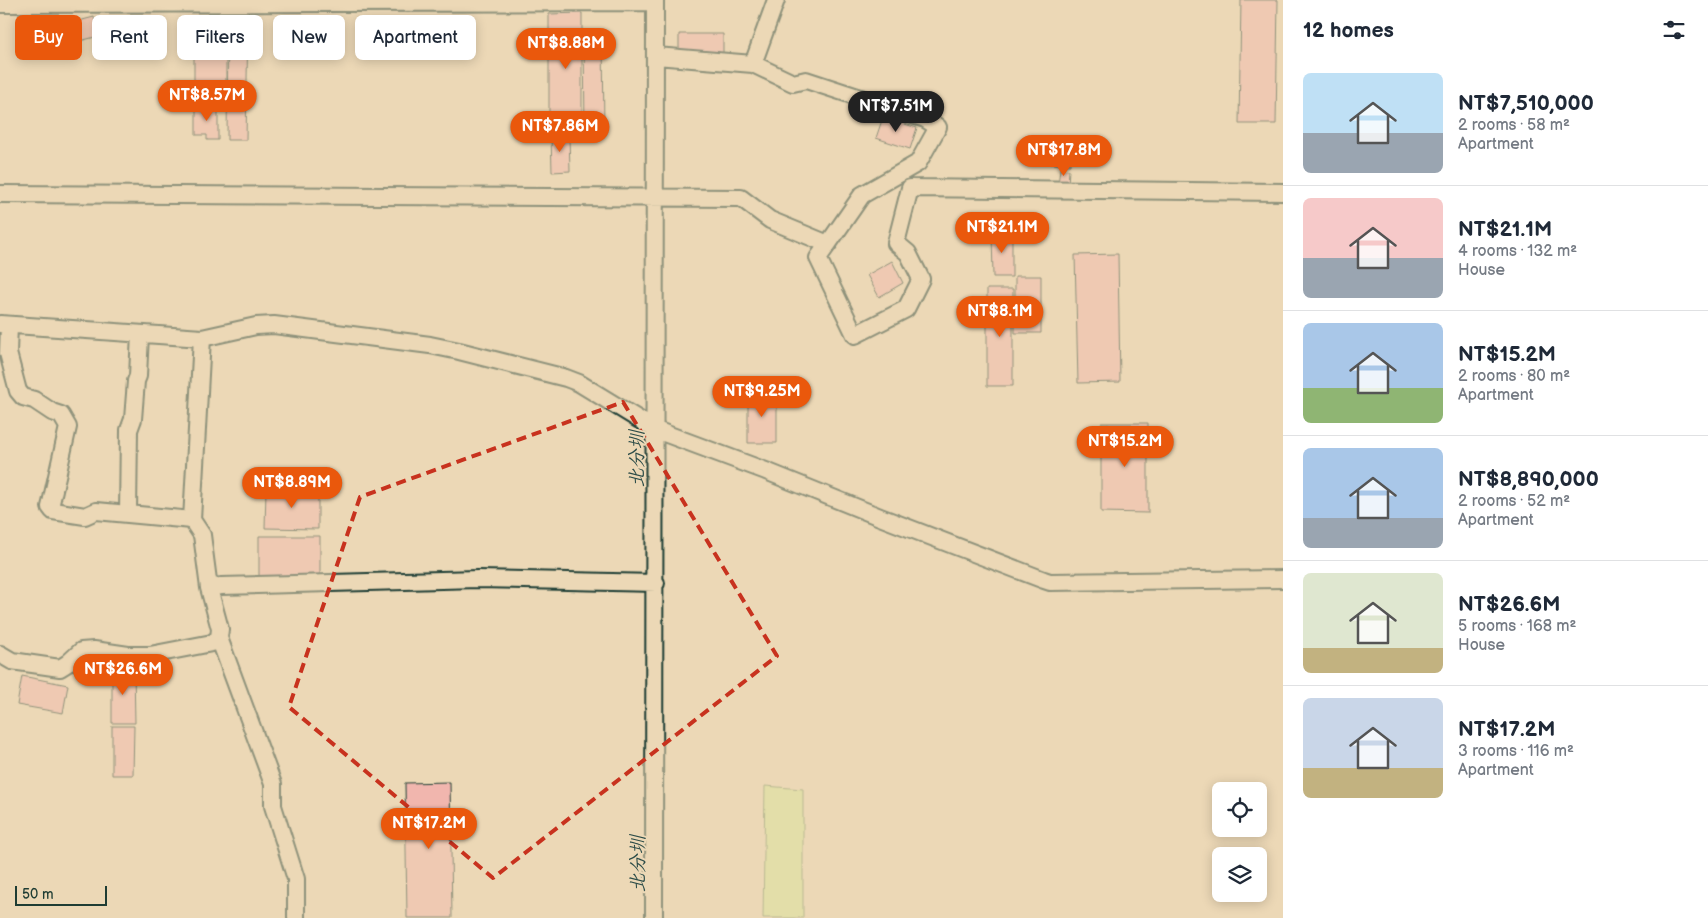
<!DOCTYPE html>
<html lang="en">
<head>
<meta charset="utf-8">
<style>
  :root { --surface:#fff; --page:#f2f2f3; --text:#1f2937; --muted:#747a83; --line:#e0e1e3; --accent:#ea580c }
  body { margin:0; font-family:"Balsamiq Sans","LXGW WenKai TC",sans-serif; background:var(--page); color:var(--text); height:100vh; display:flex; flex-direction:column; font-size:19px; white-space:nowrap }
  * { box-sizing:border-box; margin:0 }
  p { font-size:16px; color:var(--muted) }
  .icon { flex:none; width:28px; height:28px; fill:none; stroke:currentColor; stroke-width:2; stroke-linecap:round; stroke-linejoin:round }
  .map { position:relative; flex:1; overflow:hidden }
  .details { display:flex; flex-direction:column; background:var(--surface); width:425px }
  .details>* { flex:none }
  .hud { position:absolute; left:15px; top:15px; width:475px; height:45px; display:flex; gap:10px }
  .buttons { position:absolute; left:1212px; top:782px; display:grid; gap:10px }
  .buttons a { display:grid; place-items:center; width:55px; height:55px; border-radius:8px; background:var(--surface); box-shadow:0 2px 12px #0003; font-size:25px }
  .scale { position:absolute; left:15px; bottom:12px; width:92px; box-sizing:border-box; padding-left:5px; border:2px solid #1f3d34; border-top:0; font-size:14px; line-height:18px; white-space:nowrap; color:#1f3d34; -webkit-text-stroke:4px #ecd8b6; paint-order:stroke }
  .price { position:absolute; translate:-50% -42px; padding:0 11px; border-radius:18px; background:var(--accent); color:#fff; font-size:16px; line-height:32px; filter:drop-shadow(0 1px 2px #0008) }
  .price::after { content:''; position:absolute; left:50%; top:30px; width:15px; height:11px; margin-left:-8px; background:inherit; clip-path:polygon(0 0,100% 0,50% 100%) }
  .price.current { background:#222; color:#fff }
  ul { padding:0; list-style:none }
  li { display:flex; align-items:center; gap:15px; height:125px; padding:0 20px }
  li+li { border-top:1px solid var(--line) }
  li span { display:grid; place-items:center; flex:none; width:140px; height:100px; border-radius:8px; color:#555 }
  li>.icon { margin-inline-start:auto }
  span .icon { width:60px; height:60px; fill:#fffc; stroke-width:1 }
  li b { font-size:21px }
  h2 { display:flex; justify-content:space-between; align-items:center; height:60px; padding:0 20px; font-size:21px }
  .tag { padding:0 18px; border-radius:8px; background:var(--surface); box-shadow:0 2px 12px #0003; font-size:18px; line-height:45px }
  .tag.current { background:var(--accent); color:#fff }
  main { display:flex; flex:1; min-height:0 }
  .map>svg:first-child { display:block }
  .green { fill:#d7e599; stroke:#7b9166 }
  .building { fill:#f1b6ae; stroke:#1f3d34 }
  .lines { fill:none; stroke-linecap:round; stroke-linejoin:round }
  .minor-casing { stroke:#1f3d34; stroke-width:20 }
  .minor { stroke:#ecd8b6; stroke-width:16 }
  .marked { fill:none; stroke:#c8321e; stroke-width:4; stroke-dasharray:10 6; stroke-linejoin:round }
  .labels { text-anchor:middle; stroke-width:4; stroke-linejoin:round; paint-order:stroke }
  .water-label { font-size:19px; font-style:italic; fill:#2c4c48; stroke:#ecd8b6 }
</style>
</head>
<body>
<main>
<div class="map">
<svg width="1283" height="918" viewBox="0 0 1283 918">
  <rect width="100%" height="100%" fill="#ecd8b6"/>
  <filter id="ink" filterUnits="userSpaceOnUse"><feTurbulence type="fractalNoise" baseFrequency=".02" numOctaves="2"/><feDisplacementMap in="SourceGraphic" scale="10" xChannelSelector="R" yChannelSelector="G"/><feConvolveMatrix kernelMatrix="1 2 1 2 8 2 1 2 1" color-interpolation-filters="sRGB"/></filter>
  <g filter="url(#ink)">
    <path class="green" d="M765 786 803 789V918H763Z"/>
    <path class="building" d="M1241 0H1278L1276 124H1239Z
      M582 13V127H549V14Z
      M94 17 99 36 72 43 67 24Z
      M228 21H248L246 140H227Z
      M194 24H226V98L194 97Z
      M679 34H723V54L679 53Z
      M584 36H603L604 131H585Z
      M196 106H218V140H207V135H196Z
      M883 117 917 128 910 149 876 138Z
      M551 135H569L570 171 552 172Z
      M1051 144 1071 145 1070 165 1050 164Z
      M1060 169 1069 170 1068 185 1058 184Z
      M992 231H1012V277H993Z
      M1118 254 1120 382 1078 383 1075 255Z
      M892 261 903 283 879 297 867 275Z
      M1015 276H1041V333H1015Z
      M987 289H1013V386H987Z
      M748 393H777V443H748Z
      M1101 423H1148V513L1101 512Z
      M266 490H318V529L265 528Z
      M259 536H320V582H259Z
      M112 668H134L135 723H112Z
      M22 676 68 685 63 713 17 705Z
      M112 726H134L133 775H112Z
      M450 782 452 918H407L405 783Z"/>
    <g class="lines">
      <g class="minor-casing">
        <path id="minor" d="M0 4 655 2
          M656 56 753 64 793 83 806 80 925 119 938 127 918 163 862 195 828 244
          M753 64 776 0
          M0 194 741 198 770 220 828 244 818 258 855 335 906 309 921 279 908 253 896 243 910 188 1283 192
          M0 324 202 338 256 326 274 325 430 345 459 351 566 378 579 383 656 430 766 471 880 517 1044 580 1050 582 1283 579
          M9 325 8 353 18 391 23 397 34 400 52 412 61 415 68 427 51 503 50 507 53 511 85 516 96 511 192 520
          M202 338 192 520 202 535 209 588
          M128 514 129 430 133 419 136 381 138 376 140 334
          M219 638 273 784V806L296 879V918
          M0 654 12 661 60 668 68 663 81 651 94 650 128 655H150L212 643 219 638 220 629 209 588 221 586 478 579 656 583
          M654 918 655 0"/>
      </g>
      <use href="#minor" class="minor"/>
    </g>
  </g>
  <path d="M0 0H1283V918H0ZM623 402 777 656 493 878 289 707 360 497Z" fill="#ecd8b6" fill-opacity=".55" fill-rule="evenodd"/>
  <path class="marked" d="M623 402 777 656 493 878 289 707 360 497Z"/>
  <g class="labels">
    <g class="water-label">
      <text transform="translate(636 459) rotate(-90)" y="7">北分圳</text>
      <text transform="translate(637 864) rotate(-90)" y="7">北分圳</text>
    </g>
  </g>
</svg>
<div class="buttons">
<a><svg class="icon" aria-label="locate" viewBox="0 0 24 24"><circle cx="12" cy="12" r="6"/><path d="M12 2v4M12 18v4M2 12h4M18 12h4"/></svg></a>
<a><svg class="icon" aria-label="layers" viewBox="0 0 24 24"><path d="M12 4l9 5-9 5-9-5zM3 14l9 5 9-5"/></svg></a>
</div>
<div class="scale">50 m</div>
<b class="price" style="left:566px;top:70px">NT$8.88M</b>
<b class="price" style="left:207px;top:122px">NT$8.57M</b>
<b class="price current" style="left:896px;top:133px">NT$7.51M</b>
<b class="price" style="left:560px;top:153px">NT$7.86M</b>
<b class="price" style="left:1064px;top:177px">NT$17.8M</b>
<b class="price" style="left:1002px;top:254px">NT$21.1M</b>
<b class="price" style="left:1000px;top:338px">NT$8.1M</b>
<b class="price" style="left:762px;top:418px">NT$9.25M</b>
<b class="price" style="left:1125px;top:468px">NT$15.2M</b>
<b class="price" style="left:292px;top:509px">NT$8.89M</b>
<b class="price" style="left:123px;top:696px">NT$26.6M</b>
<b class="price" style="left:429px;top:850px">NT$17.2M</b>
<div class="hud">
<a class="tag current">Buy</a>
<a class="tag">Rent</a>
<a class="tag">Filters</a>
<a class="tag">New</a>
<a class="tag">Apartment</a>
</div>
</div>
<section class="details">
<h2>12 homes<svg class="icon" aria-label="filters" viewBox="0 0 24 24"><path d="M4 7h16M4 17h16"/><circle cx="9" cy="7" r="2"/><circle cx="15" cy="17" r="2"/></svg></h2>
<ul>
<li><span style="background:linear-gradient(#bfe0f5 60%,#9aa5b1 0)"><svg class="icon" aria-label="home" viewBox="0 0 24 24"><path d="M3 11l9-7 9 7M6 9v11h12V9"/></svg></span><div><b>NT$7,510,000</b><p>2 rooms · 58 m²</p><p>Apartment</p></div></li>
<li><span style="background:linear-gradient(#f6c9c9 60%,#9aa5b1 0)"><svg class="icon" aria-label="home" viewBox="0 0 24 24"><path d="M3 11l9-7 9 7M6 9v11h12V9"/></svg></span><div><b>NT$21.1M</b><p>4 rooms · 132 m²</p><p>House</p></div></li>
<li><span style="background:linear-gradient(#a9c7e8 65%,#8fb573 0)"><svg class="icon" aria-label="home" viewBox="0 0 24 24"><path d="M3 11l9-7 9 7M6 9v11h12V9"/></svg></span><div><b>NT$15.2M</b><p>2 rooms · 80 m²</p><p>Apartment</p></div></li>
<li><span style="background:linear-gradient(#a9c7e8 70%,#9aa5b1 0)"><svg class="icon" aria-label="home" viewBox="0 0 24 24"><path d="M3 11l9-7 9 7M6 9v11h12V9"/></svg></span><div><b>NT$8,890,000</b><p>2 rooms · 52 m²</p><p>Apartment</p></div></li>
<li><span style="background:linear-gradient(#dfe7d0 75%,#c2b280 0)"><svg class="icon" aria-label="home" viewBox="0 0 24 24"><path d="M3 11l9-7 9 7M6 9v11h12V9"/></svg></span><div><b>NT$26.6M</b><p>5 rooms · 168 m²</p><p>House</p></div></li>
<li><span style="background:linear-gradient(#c9d6e8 70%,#c2b280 0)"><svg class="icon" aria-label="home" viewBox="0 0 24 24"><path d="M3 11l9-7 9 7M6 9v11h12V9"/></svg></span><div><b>NT$17.2M</b><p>3 rooms · 116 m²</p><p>Apartment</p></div></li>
</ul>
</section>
</main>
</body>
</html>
